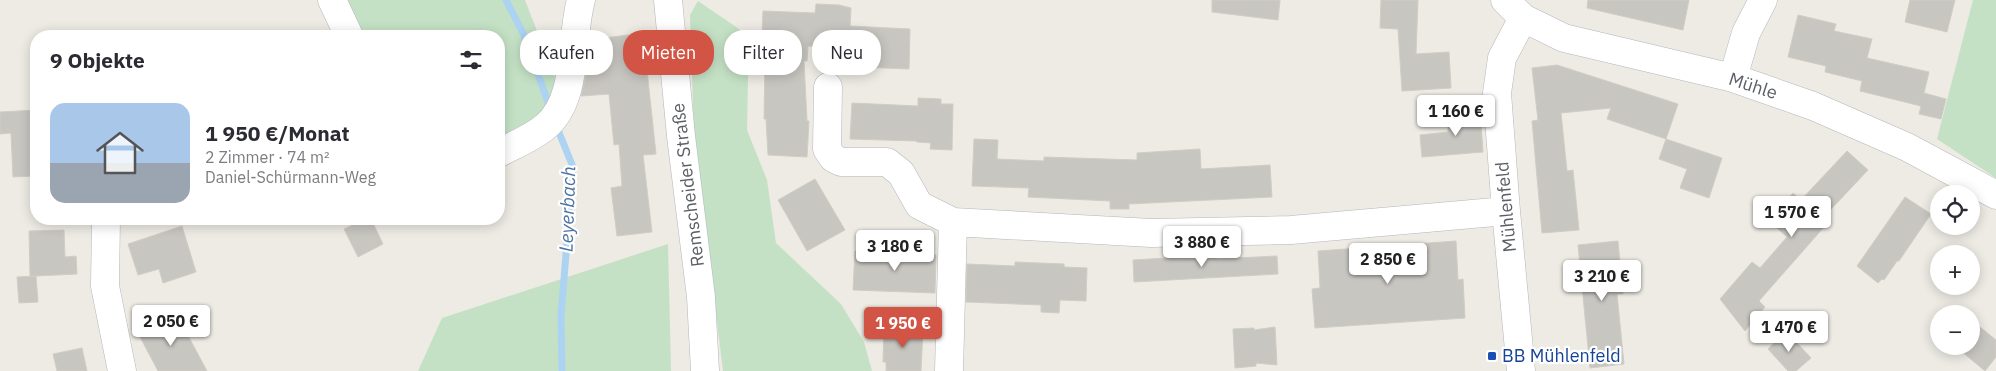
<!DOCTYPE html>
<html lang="de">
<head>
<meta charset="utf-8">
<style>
  :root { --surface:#fff; --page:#f2f2f3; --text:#2b2b33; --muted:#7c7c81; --line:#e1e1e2; --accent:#d25445 }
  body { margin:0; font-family:"IBM Plex Sans",sans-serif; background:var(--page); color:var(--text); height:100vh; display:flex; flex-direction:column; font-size:19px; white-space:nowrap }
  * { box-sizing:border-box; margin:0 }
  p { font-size:16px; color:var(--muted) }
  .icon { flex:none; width:28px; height:28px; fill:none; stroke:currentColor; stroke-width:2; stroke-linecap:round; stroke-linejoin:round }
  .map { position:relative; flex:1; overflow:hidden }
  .sheet { position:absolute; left:30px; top:30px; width:475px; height:195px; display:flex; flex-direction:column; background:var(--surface); border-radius:20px; box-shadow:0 2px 12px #0003 }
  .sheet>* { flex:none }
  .banner { position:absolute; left:520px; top:30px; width:475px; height:45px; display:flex; gap:10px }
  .controls { position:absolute; left:1930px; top:185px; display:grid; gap:10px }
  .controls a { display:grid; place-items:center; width:50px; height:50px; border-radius:50%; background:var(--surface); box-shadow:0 2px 12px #0003; font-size:25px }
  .price { position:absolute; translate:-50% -42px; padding:0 11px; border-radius:5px; background:#fff; color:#222; font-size:16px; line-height:32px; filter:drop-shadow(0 1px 2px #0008) }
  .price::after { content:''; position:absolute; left:50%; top:30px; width:15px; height:11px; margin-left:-8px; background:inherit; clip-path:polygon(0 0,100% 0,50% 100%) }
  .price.current { background:var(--accent); color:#fff }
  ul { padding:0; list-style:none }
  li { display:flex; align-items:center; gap:15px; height:125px; padding:0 20px }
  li+li { border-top:1px solid var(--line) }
  li span { display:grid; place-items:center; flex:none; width:140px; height:100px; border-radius:15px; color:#555 }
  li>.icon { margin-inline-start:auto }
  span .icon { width:60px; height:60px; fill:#fffc; stroke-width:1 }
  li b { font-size:21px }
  h2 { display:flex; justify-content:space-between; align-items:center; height:60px; padding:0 20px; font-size:21px }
  .chip { padding:0 18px; border-radius:20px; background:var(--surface); box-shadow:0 2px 12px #0003; font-size:18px; line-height:45px }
  .chip.current { background:var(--accent); color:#fff }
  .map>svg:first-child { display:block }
  .green { fill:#c4e1c5 }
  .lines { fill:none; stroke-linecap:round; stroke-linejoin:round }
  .stream { stroke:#add3f3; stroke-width:7 }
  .building { fill:#c8c6c1; stroke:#d0cdc3 }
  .street-casing { stroke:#b4b6b9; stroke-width:29 }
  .secondary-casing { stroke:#b3b6ba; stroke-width:29 }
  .street { stroke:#fff; stroke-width:28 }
  .secondary { stroke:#fff; stroke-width:28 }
  .transit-dot { fill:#1a4fb4; stroke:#fff; stroke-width:2 }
  .labels { text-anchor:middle; stroke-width:4.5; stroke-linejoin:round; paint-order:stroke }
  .street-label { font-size:18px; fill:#5c5f63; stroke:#fff }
  .transit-label { font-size:18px; fill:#164399; stroke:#fff; text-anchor:start }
  .water-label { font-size:19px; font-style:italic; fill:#4d74a3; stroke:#fff }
</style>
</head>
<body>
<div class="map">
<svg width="1996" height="371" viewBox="0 0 1996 371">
  <rect width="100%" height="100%" fill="#edebe4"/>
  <path class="green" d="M345 0H525L561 93 545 115 499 139V36H362Z
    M1973 0H1996V178L1937 139Z
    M698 1 739 29 748 77 747 130 767 180 776 243 841 304 864 342 872 371H723L694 135 690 15Z
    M668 244 671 371H418L442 318Z"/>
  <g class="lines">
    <path class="stream" d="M506 0 524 35 550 108
      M556 125 573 167 561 316 562 371"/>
  </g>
  <path class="building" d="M1212 0H1280L1278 20 1212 12Z
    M1381 0H1418L1416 54 1449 52 1451 88 1402 91 1398 29 1380 28Z
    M1588 0H1689L1683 30 1587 8Z
    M1910 0H1955L1947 32 1905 22Z
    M816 4 839 5 851 8 850 26 910 29 909 69 859 67 860 49 808 46 807 61H804L807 121H809L807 157 768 155 766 119H764L765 60H761L763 11 815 13Z
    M1798 15 1836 24 1834 31 1872 39 1867 58 1929 72 1924 93 1946 99 1941 119 1919 114 1921 106 1860 91 1862 81 1825 72 1826 66 1788 57Z
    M643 33 656 154 643 155 652 232 617 236 611 188 622 186 619 144 614 145 609 94 581 96 587 70 590 40Z
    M1557 65 1678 104 1666 139 1722 158 1709 198 1680 188 1687 169 1659 159 1666 139 1607 119 1611 108 1561 113 1567 171 1573 170 1579 230 1542 233 1532 121 1538 120 1532 68Z
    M918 98 941 99V104H953L952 150 930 149 931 143 917 142 916 141 850 139 852 103 918 106Z
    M36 110V155H33L34 176 13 177 11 133 0 134V112Z
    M1480 110 1483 152 1422 157 1420 135 1448 132V124H1455L1454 111Z
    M974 139 998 140 997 159 1044 161V157L1137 160V153L1200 149 1201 169 1270 165 1272 197 1129 204V209H1110V201L1028 197 1029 188 972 186Z
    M1847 151 1868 170 1819 222 1824 227 1759 301 1765 307 1745 331 1720 299 1752 262 1760 268 1787 237 1769 221 1793 193 1801 200Z
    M815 179 845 230 807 251 778 200Z
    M1905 197 1931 214 1899 261H1897L1884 280 1882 279 1878 283 1857 266Z
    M366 219H371L383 244 358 257 344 229Z
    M182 226 196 272 163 283 159 269 138 275 128 244Z
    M64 230 65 257 76 256 77 274 36 276 38 302 19 303 17 277 36 276H30L29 231Z
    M1456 241 1458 280 1463 279 1465 318 1315 328 1312 289 1320 288 1318 251Z
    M1618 241 1623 294H1617L1624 364 1590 368 1578 245Z
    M855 251 936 255 935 293 853 290Z
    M1217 255V259L1277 256 1278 274 1134 282 1133 260Z
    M1015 262 1064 264V267L1087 268 1086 301 1060 300 1059 313 1041 312V305L966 302 967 264 1015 266Z
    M176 313 192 343 207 371H158L138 333Z
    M1275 327 1277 365 1256 363V366L1235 368 1233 329 1254 328V330Z
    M1980 327 1996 340V357L1985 371 1961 351 1965 346H1971V338Z
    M884 328 923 329 921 371H886V362H883Z
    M1786 331 1811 358 1796 371H1788L1768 349Z
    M82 348 87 371H57L53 354Z"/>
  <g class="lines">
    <g class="street-casing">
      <path id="street" d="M332 0 349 36
        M1505 0 1523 18 1564 38 1733 78 1813 106 1907 147 1996 195
        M1733 78 1746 33 1763 0
        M828 87 827 149 833 158 841 162H887L901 173 919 205 953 222 1151 233 1291 230 1506 211
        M499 153C514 145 532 138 545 127 579 99 570 39 581 0
        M106 219 105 286 122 371
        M949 371 953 222
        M1521 371 1506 211 1497 93 1502 58 1523 18"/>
    </g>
    <g class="secondary-casing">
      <path id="secondary" d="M668 0 681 136 701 297 705 371"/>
    </g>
    <use href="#street" class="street"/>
    <use href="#secondary" class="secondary"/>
  </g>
  <rect class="transit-dot" x="1487" y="351" width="10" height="10" rx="2.5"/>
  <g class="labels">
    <g class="street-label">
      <text transform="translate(1753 86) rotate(18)" y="6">Mühle</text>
      <text transform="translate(688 185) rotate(-97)" y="6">Remscheider Straße</text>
      <text transform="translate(1506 207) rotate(-95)" y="6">Mühlenfeld</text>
    </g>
    <g class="transit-label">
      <text x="1502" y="362">BB Mühlenfeld</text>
    </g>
    <g class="water-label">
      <text transform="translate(567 209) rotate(-88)" y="7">Leyerbach</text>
    </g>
  </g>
</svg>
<div class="controls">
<a><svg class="icon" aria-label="locate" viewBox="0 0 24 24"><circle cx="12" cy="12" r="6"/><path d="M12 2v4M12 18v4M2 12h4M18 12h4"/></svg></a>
<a>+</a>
<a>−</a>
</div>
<b class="price" style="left:1456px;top:137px">1 160 €</b>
<b class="price" style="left:1792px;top:238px">1 570 €</b>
<b class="price" style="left:1202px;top:268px">3 880 €</b>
<b class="price" style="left:895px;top:272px">3 180 €</b>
<b class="price" style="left:1388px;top:285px">2 850 €</b>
<b class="price" style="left:1602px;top:302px">3 210 €</b>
<b class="price" style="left:171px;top:347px">2 050 €</b>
<b class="price current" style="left:903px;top:349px">1 950 €</b>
<b class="price" style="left:1789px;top:353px">1 470 €</b>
<div class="banner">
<a class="chip">Kaufen</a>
<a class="chip current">Mieten</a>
<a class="chip">Filter</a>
<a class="chip">Neu</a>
</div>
<section class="sheet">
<h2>9 Objekte<svg class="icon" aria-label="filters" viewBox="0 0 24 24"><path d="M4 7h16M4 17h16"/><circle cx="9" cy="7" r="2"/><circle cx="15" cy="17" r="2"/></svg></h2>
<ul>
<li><span style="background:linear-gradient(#a9c7e8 60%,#9aa5b1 0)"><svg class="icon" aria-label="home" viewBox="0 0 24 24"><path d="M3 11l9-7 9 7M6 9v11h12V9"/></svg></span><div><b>1 950 €/Monat</b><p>2 Zimmer · 74 m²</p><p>Daniel-Schürmann-Weg</p></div></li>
</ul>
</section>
</div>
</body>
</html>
